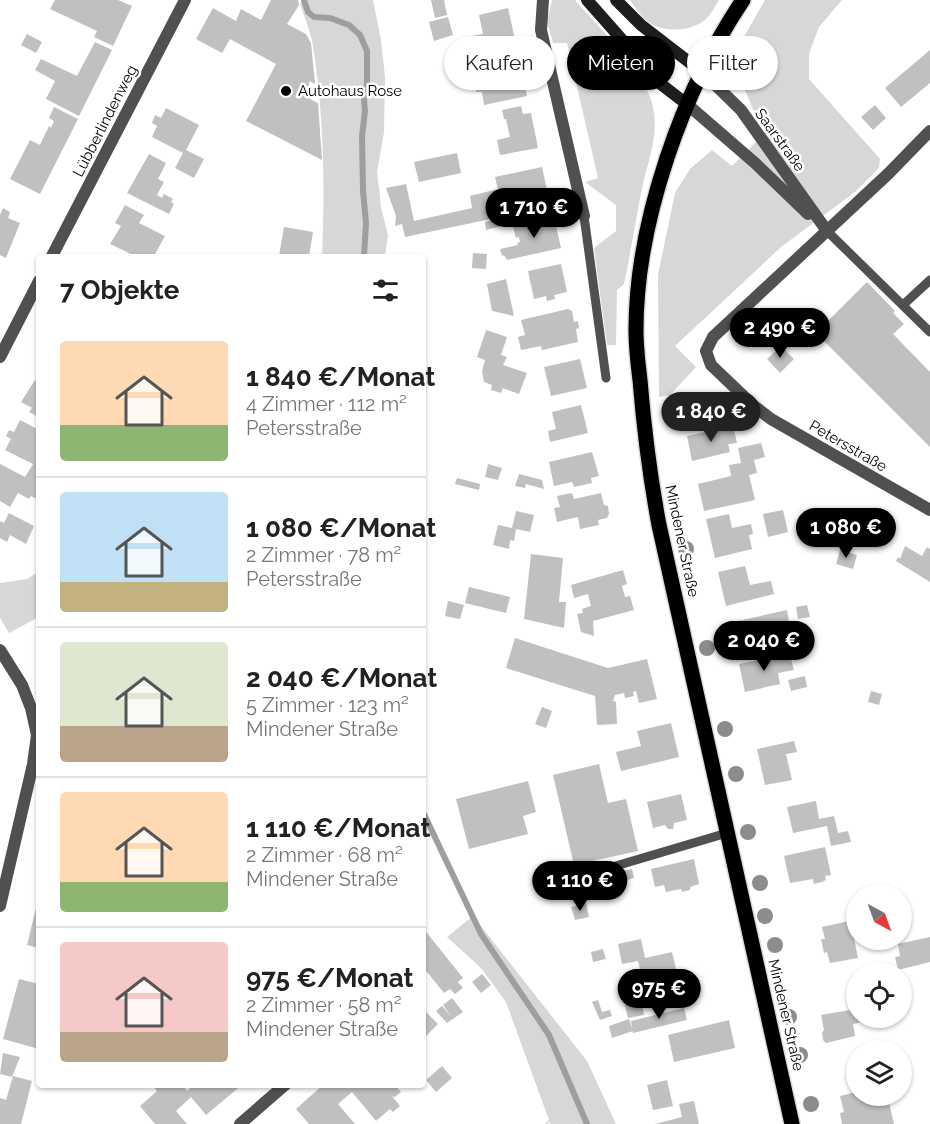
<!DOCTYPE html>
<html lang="de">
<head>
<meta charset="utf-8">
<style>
  :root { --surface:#fff; --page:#f2f2f2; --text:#222; --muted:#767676; --line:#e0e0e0; --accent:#000 }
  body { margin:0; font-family:Raleway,sans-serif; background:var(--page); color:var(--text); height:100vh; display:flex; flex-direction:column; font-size:22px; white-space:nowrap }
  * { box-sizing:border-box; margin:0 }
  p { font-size:20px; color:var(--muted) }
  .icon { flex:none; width:33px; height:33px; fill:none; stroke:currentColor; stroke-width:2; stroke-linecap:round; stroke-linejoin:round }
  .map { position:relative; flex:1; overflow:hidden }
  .side { position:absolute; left:36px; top:254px; width:390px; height:834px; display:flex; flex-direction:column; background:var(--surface); border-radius:6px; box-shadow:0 2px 4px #0004 }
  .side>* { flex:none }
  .hud { position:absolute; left:444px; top:36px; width:396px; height:54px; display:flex; gap:12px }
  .needle { width:39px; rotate:139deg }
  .tools { position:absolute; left:846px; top:884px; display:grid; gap:12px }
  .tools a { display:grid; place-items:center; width:66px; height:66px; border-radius:50%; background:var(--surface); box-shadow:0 2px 4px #0004; font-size:30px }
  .price { position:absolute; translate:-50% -51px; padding:0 14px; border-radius:21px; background:var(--accent); color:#fff; font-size:20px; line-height:39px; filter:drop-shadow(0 2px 3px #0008) }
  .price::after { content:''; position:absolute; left:50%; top:36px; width:18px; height:14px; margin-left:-9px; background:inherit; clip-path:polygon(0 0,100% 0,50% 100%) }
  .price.active { background:#222; color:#fff }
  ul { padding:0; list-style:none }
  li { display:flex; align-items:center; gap:18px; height:150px; padding:0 24px }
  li+li { border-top:2px solid var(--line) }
  li span { display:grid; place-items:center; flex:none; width:168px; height:120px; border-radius:6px; color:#555 }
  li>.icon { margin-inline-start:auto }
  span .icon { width:72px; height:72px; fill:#fffc; stroke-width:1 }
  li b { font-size:26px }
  h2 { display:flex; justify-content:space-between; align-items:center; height:72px; padding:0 24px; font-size:26px }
  .tag { padding:0 21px; border-radius:27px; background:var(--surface); box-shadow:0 2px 4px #0004; font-size:21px; line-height:54px }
  .tag.active { background:var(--accent); color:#fff }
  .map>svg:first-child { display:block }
  .green { fill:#d7d7d7 }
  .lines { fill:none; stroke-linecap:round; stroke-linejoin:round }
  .stream { stroke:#9e9e9e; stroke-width:6 }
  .building { fill:#c0c0c0 }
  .primary-casing { stroke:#dbdbdb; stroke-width:18 }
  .lane { stroke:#505050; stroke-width:9 }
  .street { stroke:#505050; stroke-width:12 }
  .secondary { stroke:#1d1d1d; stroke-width:12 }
  .primary { stroke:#000; stroke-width:15 }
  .tree { fill:#8c8c8c }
  .poi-dot { fill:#000; stroke:#fff; stroke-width:2 }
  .labels { text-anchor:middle; stroke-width:5; stroke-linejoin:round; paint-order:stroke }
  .poi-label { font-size:15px; fill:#000; stroke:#fff; text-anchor:start }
  .street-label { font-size:15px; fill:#000; stroke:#fff }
</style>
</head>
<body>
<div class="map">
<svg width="930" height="1124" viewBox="0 0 930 1124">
  <rect width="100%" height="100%" fill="#fff"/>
  <path class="green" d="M308 0H373L381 40 385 77 384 132 377 172 381 207 388 235 385 256H322C325 187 324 115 313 46 311 32 304 17 300 3Z
    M552 0H575C598 27 643 69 652 103 660 132 649 157 643 184 636 217 631 251 624 284L617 290 616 345H607L594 248 616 231V205L585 182 598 178 567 43H553L547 22Z
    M630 0H719C714 8 710 17 702 22 687 32 662 32 648 22 641 17 635 7 630 0Z
    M765 0H842L819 27 809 54V79L880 159 879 168 855 192 781 247 675 346 696 367 670 395 659 397 658 275 675 193 690 169 712 150 732 166 768 130 755 114 740 78 737 49Z
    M39 571V617L9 633 0 618V583L27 579Z
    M473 916 587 1061 616 1124H551L549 1122 548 1124H545L549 1120 506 1002 481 968 447 937Z"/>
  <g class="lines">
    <path class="stream" d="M304 0 308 12 314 17 330 18 349 25 360 35 367 51V83L364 100 365 111 362 136 363 191 366 223 364 256
      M423 812 481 934 549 1035 587 1124"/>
  </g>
  <path class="building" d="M55 0H118L132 6 113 46 94 37 97 31 50 9Z
    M271 0H298L299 5 287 24 306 34 311 43 315 84 309 81 310 99 318 103 322 160 246 121 276 64 230 39 222 53 196 39 213 8 236 21 241 9 261 20Z
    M431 0H444L447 15 435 18Z
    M508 8 516 44 487 50 486 48 469 51 466 37 483 34 479 15Z
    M448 17 453 35 434 41 429 22Z
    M27 34 42 42 36 53 21 45Z
    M95 42 112 50 79 116 46 99 55 81 35 70 41 59 77 76Z
    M930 50V83L901 107 885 88Z
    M519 60 527 96 484 105 482 92H476L474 83 478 77 483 75 486 69 491 68 490 66Z
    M471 63 475 81 457 85 453 67Z
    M875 105 886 118 873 130 861 117Z
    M521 106 523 114 531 113 538 148 500 155 497 140 510 137 506 119H504L502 110Z
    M54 107 78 119 40 194 10 179 30 140 40 145 49 126 51 128 54 121 49 118Z
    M166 108 199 125 186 150 204 159 194 178 175 168 183 153 152 137 157 126 152 123 155 115 161 118Z
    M457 153 461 173 419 182 414 162Z
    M149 154 166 163 158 179 164 182 157 195 162 198 164 194 173 199 171 202 174 204 169 214 127 193Z
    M542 167 549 199 504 209 505 216 405 237 402 224 395 226 396 216 386 188 406 184 414 221 472 208 470 196 498 189 495 177Z
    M125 205 144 215 139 223 165 236 154 256H135L110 244 121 226 115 223Z
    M3 208 10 212 8 218 20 223 6 258 0 255V215Z
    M554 217 561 248 507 260 504 255 502 256 500 249 518 245 517 243 520 242 519 237 516 238 513 227Z
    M501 218 502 226 486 230 485 222Z
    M284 227 313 232 309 256H279Z
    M473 253 487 254 486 269 472 268Z
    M561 264 567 292 554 295 555 299 547 301 546 296 534 299 528 271Z
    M506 279 514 316 492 311 487 284Z
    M867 282 895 311 893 313 904 324 893 334 930 372V447L816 333Z
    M568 309 572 311 574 322 578 321 579 328 576 329 578 342 542 350 541 346 521 350 518 337 525 335 521 320Z
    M486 330 507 337 501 355 507 357 503 365 527 373 519 394 503 388 501 393 491 390 492 385 484 382 482 371 485 360 477 357Z
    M781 346 794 359 780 373 767 359Z
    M580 359 587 388 551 396 544 367Z
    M35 380 39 382V411L37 416 29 412 32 408 21 402Z
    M581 405 588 433 550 442 548 431 556 429 552 412Z
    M20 420 39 430V500L31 496 29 499 18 493 10 507 0 501V464L25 477 33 464 5 450 11 439 6 436 9 430 14 432Z
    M733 426 737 443 728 444 730 452 692 461 687 436Z
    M761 443 765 457 754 460 757 473 749 475 755 500 704 511 698 484 731 476 729 465 741 463 738 448Z
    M592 452 599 476 591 478 592 483 574 487 572 482 554 486 549 462Z
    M488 464 502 468 498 480 485 477Z
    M519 474 542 480 544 489 526 484 525 488 515 486Z
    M457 478 480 484 479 490 455 484Z
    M572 493 574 499 601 493 604 505 608 506 609 514 607 518 598 520 599 525 580 529 578 517 557 522 554 508 560 507 557 496Z
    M783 510 788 532 768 537 763 514Z
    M516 511 534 515 530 532 516 529 514 541 510 540 509 549 493 545 498 525 512 528Z
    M9 513 34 526 26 544 10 535 7 542 0 538V521L4 523Z
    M729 514 732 528 751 524 753 534 749 535 752 549 715 558 706 519Z
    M905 546 922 556 927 547 930 549V582L896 561 898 557 900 559Z
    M840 550 857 555 853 569 836 564Z
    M531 554 563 558 559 602H566L564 628 524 619Z
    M745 566 750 585 771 581 774 594 726 606 718 572Z
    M623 570 627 584 622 586 625 597 630 596 634 610 593 621 594 636 581 632 577 614 583 613 582 609 591 606 588 594 574 598 571 585Z
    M469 587 510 597 506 613 465 603Z
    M448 601 464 605 460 619 445 616Z
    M807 605 810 617 798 619 796 607Z
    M787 610 790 627 767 631 770 643 735 651 729 623Z
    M515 638 608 668 647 659 657 699 639 703 636 691 633 692 634 696 625 698 624 693 615 695 613 701 616 702 617 724 597 725 595 696 506 668Z
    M790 656 794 670 778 673 780 684 745 692 739 664 774 657 775 659Z
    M805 676 807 687 791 691 788 680Z
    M871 691 882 694 879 705 868 702Z
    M542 707 552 711 546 728 535 724Z
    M671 723 679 757 621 771 616 752 641 746 637 731Z
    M794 741 797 752 786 754 792 780 765 785 757 749Z
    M599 764 608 803 626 799 638 851 574 865 553 775Z
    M528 781 536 812 523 816 528 834 469 849 456 799Z
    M681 794 687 820 674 823 673 829H668L665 825 653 828 647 802Z
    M816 801 819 819 834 816 838 833 848 831 851 842 831 846 827 826 793 833 787 807Z
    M825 847 831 875 825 876 826 880 822 882 814 884 813 879 790 883 784 856Z
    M694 859 699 884 690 887V890L682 892 681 889 666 892 664 885 655 887 651 869Z
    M632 869 634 878 616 883 614 873Z
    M38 900H39V948L27 945Z
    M586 903 589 917 575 920 571 907Z
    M856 908V937L854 938 858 958 830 963 827 952 824 953 821 939H825L822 927 849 921 847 910Z
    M423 928 463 978 458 982 463 988 455 994 450 989 444 993 423 967Z
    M930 937V962L898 970 895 957 900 956 898 944Z
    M641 939 645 958 672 952 680 986 645 993 638 961 622 964 618 944Z
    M603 949 606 959 593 962 591 952Z
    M482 974 491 985 481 993 472 982Z
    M19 979 39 984V1005L36 1016 39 1017V1049L3 1039Z
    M640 994 644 1015 628 1018 623 997Z
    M452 998 463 1012 447 1023 436 1011 442 1006 451 1016 443 1005Z
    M598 1000 602 1012 610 1010 612 1016 600 1020 592 1002Z
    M684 1008 687 1020 633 1033 631 1021Z
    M423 1009 438 1024 423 1039Z
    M856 1009V1017L879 1018 853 1024 855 1036 826 1043 823 1040 822 1033 824 1030 821 1015Z
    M629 1019 633 1031 612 1038 609 1026Z
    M729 1020 735 1048 674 1062 668 1035Z
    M3 1053 20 1057 12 1077 0 1074Z
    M442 1066 452 1078 436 1092 426 1080Z
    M13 1076 32 1081 21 1124H0V1098L6 1100Z
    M667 1080 673 1106 653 1110 647 1085Z
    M155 1084H182L187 1091 195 1084H243L206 1115 191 1097 176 1111 187 1124H155L140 1106 157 1091 153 1086Z
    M324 1084H394L401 1092 395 1097 392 1096 400 1106 393 1112 390 1109 376 1121 352 1092 338 1104 355 1124H309L296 1109Z
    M856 1092V1095H881L883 1103 889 1102 894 1124H842L840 1113 844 1112 840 1096Z
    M694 1101 699 1124H655L682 1117 679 1104Z"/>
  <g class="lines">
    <g class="primary-casing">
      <path id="primary" d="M743 0C683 89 636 222 636 330 636 347 638 364 640 380 644 429 650 477 659 525L792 1124"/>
    </g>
    <path class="lane" d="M584 216 606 378
      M827 231 930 332
      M903 305 930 280
      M565 881 727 833"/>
    <path class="street" d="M543 0 541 30 584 216
      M702 72 741 110 827 231
      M688 105 755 163 808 214
      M930 131 888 174 713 337 706 351 711 365 754 406 771 419 930 510
      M52 256 185 0
      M0 357 39 281
      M0 650 22 685 31 708 37 735 33 764 0 906
      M240 1124 286 1084"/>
    <path class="secondary" d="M587 0 662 85 688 105
      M616 0 641 25 702 72"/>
    <use href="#primary" class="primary"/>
  </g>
  <g class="tree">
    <circle cx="686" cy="549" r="8"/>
    <circle cx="707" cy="648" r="8"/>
    <circle cx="725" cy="729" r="8"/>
    <circle cx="736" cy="774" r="8"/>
    <circle cx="748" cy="832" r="8"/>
    <circle cx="760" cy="883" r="8"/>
    <circle cx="765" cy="916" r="8"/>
    <circle cx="775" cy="945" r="8"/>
    <circle cx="789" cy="1017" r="8"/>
    <circle cx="800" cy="1055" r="8"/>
    <circle cx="811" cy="1104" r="8"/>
  </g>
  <circle class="poi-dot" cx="286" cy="91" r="6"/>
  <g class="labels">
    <g class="poi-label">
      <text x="298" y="96">Autohaus Rose</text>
    </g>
    <g class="street-label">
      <text transform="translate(105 121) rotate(-63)" y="5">Lübberlindenweg</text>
      <text transform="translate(780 140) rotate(54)" y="5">Saarstraße</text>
      <text transform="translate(848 446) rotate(30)" y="5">Petersstraße</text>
      <text transform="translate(682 541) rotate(78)" y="5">Mindener Straße</text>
      <text transform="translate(786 1015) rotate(77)" y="5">Mindener Straße</text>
    </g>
  </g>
</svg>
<div class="tools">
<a><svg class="needle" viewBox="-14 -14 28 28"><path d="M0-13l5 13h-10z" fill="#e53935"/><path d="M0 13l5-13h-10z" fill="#767676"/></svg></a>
<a><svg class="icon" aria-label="locate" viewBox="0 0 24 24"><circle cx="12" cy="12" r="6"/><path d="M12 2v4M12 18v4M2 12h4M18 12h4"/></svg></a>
<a><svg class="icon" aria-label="layers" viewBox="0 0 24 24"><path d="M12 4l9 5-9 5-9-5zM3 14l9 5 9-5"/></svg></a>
</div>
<b class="price" style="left:534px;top:239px">1 710 €</b>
<b class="price" style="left:780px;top:359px">2 490 €</b>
<b class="price active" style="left:711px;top:443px">1 840 €</b>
<b class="price" style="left:846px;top:559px">1 080 €</b>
<b class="price" style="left:764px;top:672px">2 040 €</b>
<b class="price" style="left:580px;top:912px">1 110 €</b>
<b class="price" style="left:659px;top:1020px">975 €</b>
<div class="hud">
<a class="tag">Kaufen</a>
<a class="tag active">Mieten</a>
<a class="tag">Filter</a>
</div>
<section class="side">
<h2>7 Objekte<svg class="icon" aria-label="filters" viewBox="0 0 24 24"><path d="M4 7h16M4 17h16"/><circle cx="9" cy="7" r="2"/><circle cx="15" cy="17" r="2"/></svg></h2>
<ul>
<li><span style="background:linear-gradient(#ffd9b3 70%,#8fb573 0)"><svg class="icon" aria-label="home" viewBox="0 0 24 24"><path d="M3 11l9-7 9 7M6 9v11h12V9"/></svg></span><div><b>1 840 €/Monat</b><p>4 Zimmer · 112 m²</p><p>Petersstraße</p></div></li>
<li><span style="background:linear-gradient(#bfe0f5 75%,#c2b280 0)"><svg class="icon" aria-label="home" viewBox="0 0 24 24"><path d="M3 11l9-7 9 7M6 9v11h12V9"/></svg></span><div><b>1 080 €/Monat</b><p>2 Zimmer · 78 m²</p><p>Petersstraße</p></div></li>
<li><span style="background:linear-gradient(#dfe7d0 70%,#b9a48a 0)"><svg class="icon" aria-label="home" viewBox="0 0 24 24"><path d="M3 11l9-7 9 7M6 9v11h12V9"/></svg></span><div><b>2 040 €/Monat</b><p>5 Zimmer · 123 m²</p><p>Mindener Straße</p></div></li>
<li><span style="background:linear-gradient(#ffd9b3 75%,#8fb573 0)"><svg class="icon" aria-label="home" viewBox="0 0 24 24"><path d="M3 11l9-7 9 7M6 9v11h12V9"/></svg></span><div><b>1 110 €/Monat</b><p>2 Zimmer · 68 m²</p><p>Mindener Straße</p></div></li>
<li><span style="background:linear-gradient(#f6c9c9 75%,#b9a48a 0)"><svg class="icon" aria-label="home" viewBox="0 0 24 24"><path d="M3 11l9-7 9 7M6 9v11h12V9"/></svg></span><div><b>975 €/Monat</b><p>2 Zimmer · 58 m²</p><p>Mindener Straße</p></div></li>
</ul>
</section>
</div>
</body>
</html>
